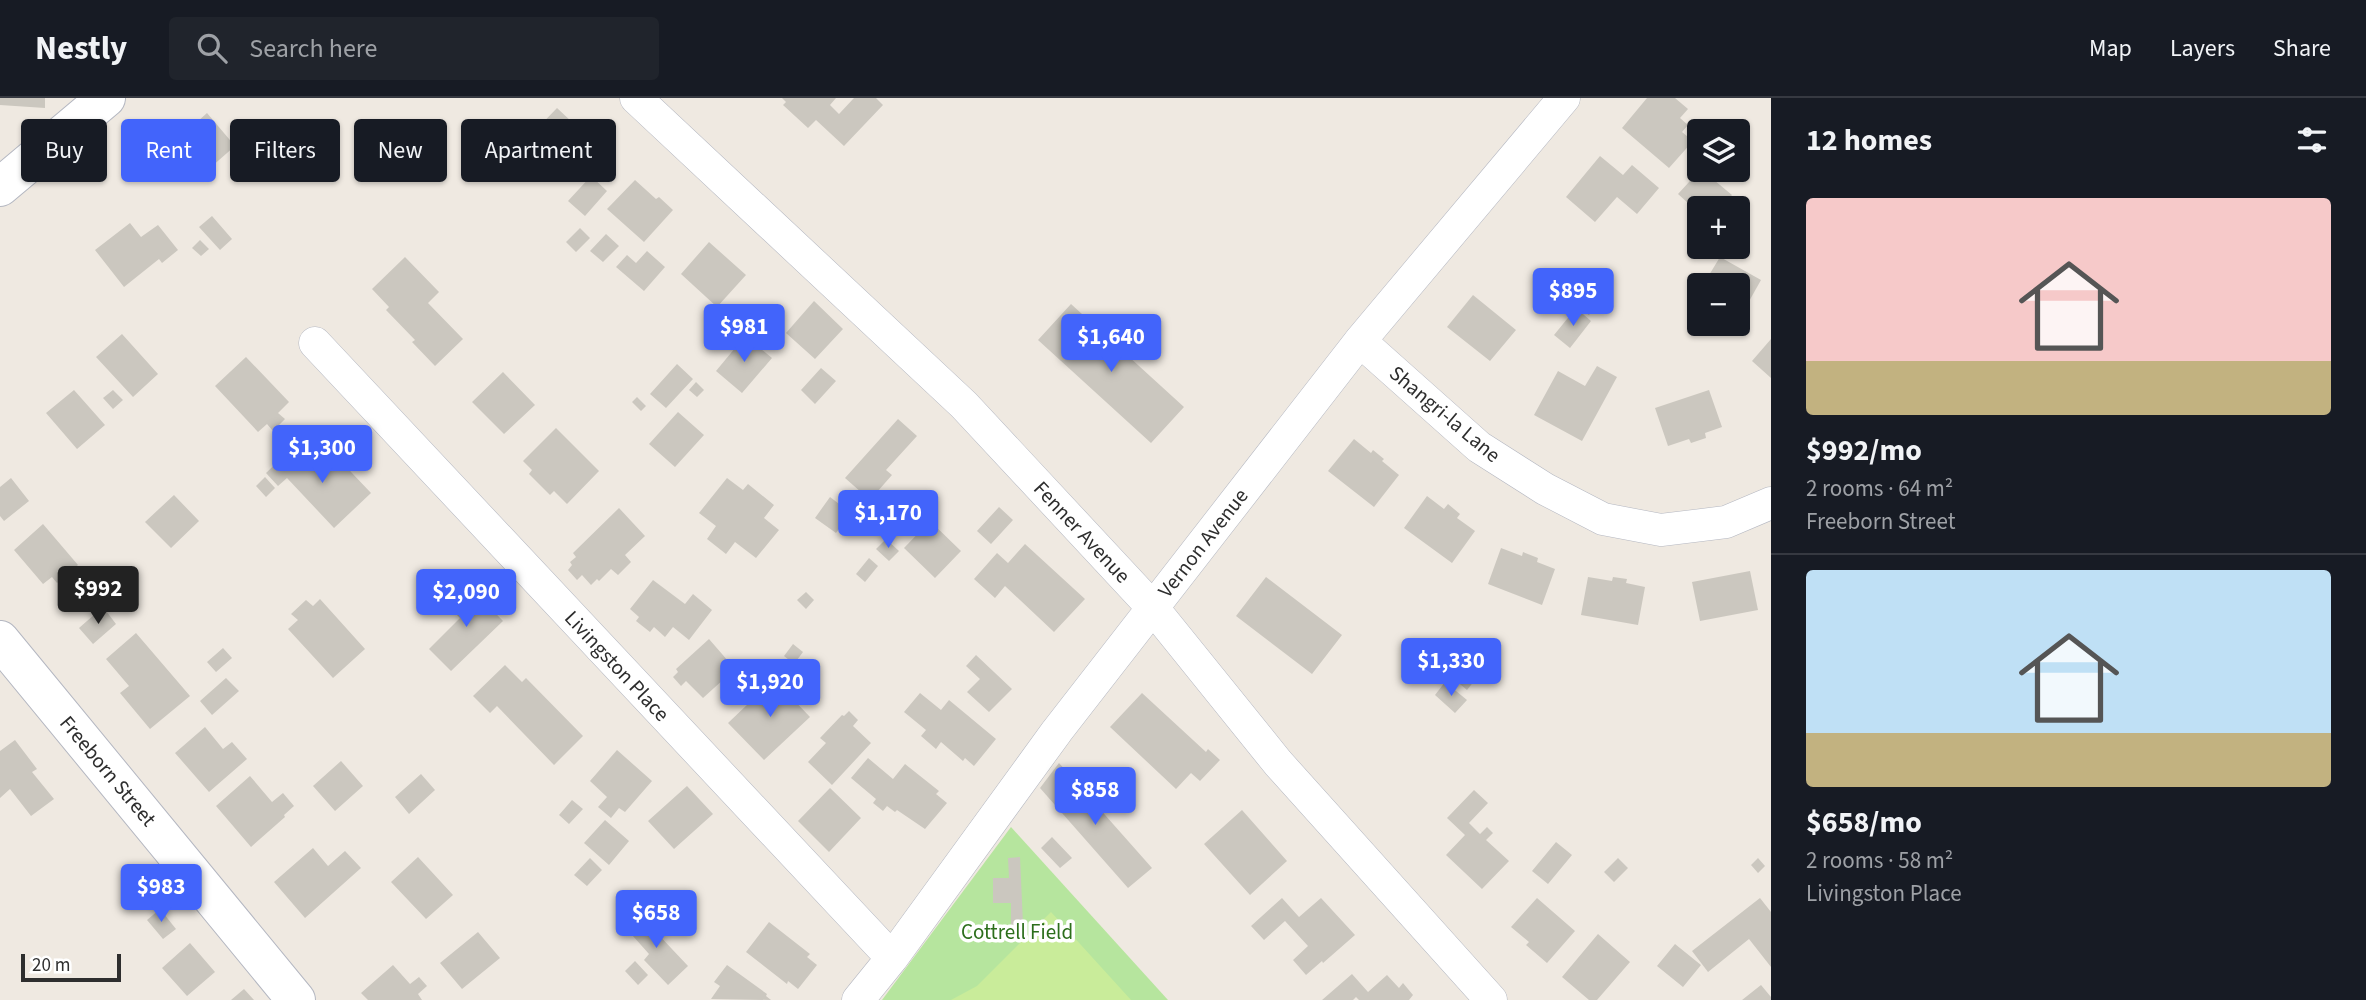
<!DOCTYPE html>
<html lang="en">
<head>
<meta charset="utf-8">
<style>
  :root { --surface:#171b24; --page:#20242c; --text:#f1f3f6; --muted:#9ea1a6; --line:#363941; --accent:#4264fb }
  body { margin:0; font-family:"Source Sans 3",sans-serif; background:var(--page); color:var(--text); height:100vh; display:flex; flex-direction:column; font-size:26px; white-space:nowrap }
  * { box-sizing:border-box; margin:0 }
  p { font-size:23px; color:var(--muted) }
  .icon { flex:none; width:38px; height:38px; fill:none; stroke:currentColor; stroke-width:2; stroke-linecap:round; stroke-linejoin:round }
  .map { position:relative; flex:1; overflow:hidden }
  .side { display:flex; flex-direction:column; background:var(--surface); width:595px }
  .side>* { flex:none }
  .guide { position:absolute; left:21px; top:21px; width:665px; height:63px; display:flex; gap:14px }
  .tools { position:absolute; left:1687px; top:21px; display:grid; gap:14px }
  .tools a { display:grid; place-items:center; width:63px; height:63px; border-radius:7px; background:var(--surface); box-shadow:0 2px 5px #0004; font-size:35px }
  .scale { position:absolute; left:21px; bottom:18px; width:100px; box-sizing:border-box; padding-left:7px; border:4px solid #2e2e2e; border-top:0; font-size:19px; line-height:24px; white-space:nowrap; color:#2e2e2e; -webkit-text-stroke:5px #fff; paint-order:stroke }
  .price { position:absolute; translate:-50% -60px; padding:0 16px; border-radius:7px; background:var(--accent); color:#fff; font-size:23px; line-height:46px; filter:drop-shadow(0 2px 4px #0008) }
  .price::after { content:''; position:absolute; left:50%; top:42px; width:21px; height:16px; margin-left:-10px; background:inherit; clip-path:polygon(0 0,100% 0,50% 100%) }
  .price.on { background:#222; color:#fff }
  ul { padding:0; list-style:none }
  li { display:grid; align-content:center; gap:14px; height:371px; padding:0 35px }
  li+li { border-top:2px solid var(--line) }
  li span { display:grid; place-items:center; height:217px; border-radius:7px; color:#555 }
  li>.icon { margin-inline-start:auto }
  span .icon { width:126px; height:126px; fill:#fffc; stroke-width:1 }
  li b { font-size:30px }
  h2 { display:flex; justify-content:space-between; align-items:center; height:84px; padding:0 35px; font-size:30px }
  .chip { padding:0 24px; border-radius:7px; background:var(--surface); box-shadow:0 2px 5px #0004; font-size:24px; line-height:63px }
  .chip.on { background:var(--accent); color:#fff }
  header { display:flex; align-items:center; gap:42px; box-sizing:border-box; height:98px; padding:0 35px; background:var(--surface); border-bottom:2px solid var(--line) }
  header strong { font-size:33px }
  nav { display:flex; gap:38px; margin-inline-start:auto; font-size:24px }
  .search { width:490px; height:63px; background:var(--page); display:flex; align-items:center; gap:18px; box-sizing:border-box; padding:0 24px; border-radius:7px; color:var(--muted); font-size:26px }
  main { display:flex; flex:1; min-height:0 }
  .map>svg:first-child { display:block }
  .green { fill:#b6e59e }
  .pitch { fill:#c9ec9a }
  .building { fill:#cbc7bf }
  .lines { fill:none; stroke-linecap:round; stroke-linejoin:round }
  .minor-casing { stroke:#b4b7c1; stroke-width:33 }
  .tertiary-casing { stroke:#b4b7c1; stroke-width:40 }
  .secondary-casing { stroke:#b4b7c1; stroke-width:40 }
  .minor { stroke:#fff; stroke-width:32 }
  .tertiary { stroke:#fff; stroke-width:38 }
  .secondary { stroke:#fff; stroke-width:38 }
  .labels { text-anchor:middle; stroke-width:7; stroke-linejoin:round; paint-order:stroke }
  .street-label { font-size:21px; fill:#2e2e2e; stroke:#fff }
  .park-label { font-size:21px; fill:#2c6e1b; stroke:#fff }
</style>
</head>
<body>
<header>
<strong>Nestly</strong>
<div class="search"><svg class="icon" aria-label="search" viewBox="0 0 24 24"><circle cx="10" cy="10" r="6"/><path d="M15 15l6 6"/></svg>Search here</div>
<nav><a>Map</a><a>Layers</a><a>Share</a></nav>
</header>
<main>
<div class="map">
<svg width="1771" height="902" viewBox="0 0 1771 902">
  <rect width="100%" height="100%" fill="#efe9e1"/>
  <path class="green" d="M1011 729 1168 902H882Z"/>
  <path class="pitch" d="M1051 814 1131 902H951L977 888Z"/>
  <path class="building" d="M0 0H45V10L0 7Z
    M782 0H836L830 7 839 16 854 0H876L883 7 844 48 816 22 808 30 783 7 786 4Z
    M1647 0H1675L1688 11 1680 20 1688 27 1682 34 1693 43 1669 70 1622 30Z
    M557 10 603 53 576 83 529 39Z
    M207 15 235 48 194 84 166 52Z
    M1600 58 1623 77 1632 67 1659 90 1637 116 1617 99 1595 124 1566 99Z
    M1700 72H1702L1732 97 1721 110H1699V115L1678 96Z
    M591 78 607 93 585 118 568 103Z
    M635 82 656 101 659 99 673 112 644 144 607 111Z
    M212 118 232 141 220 152 199 129Z
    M130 125 141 139 158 127 178 152 162 165 159 161 124 189 95 152Z
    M580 130 590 140 576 154 566 144Z
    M606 136 619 148 603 164 590 153Z
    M200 142 209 151 201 158 192 150Z
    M709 144 746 177 717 209 681 176Z
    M647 153 665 169 644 193 616 169 627 157 636 165Z
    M405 159 439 194 428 205 463 241 435 268 412 244 415 242 386 212 389 209 372 191Z
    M1720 159 1761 182 1743 214 1738 211V187H1703Z
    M1473 197 1516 232 1490 263 1447 229Z
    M1587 198 1597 206 1589 217 1578 210Z
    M814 203 843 231 815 261 786 235Z
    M1071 206 1184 309 1151 345 1038 242Z
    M1576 210 1591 223 1570 250 1554 237Z
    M122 236 158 276 133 299 96 259Z
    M745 238 772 260 742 295 716 273Z
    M1771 241V280L1752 263Z
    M246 259 289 304 278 315 285 321 273 333 267 326 258 334 215 288Z
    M677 266 693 281 666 310 650 296Z
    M1597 268 1617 279 1582 343 1534 317 1558 273 1585 288Z
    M821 270 836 283 815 306 801 292Z
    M503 274 535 307 504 336 472 304Z
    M696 284 704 292 697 299 689 292Z
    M74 292 105 327 77 351 46 315Z
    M113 292 123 302 113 311 103 300Z
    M1709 292 1722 329 1705 335 1706 340 1691 345 1689 341 1668 348 1655 310Z
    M637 299 646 308 641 313 632 304Z
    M678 314 704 337 675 369 649 346Z
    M898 321 917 338 886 372 892 377 870 402 845 380Z
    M556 330 599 373 567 406 554 393 550 397 529 376 532 372 523 363Z
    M1354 341 1371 355 1373 352 1384 361 1382 363 1399 377 1374 409 1328 373Z
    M293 349 315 372 333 355 371 395 334 430 287 380 278 388 266 375Z
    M265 379 275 390 266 399 256 388Z
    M11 380 29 403 4 423 0 418V389Z
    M727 380 743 392 748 386 774 407 764 420 779 432 756 460 735 444 726 456 707 441 716 428 699 415Z
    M174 397 199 423 171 450 145 424Z
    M1427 398 1444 411 1448 406 1460 416 1457 420 1475 433 1452 465 1404 430Z
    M830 399 851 415 836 435 815 420Z
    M999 409 1013 422 991 446 977 433Z
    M619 410 645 438 625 457 631 464 618 477 611 471 599 483 597 481 591 487 582 477 577 482 568 472 572 467 570 464 576 459 573 455Z
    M930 423 961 453 935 480 904 450Z
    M43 426 78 467 57 485 52 479 43 486 14 452Z
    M886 441 899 453 889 463 876 451Z
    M1025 446 1085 501 1054 534 1005 488 995 500 974 481 997 455 1008 465Z
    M1501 450 1522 458 1523 454 1538 460 1537 464 1555 471 1542 507 1488 486Z
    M869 460 878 468 865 484 856 476Z
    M1750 473 1758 512 1700 523 1692 484Z
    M1266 479 1342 537 1312 576 1236 518Z
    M1588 479 1612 483 1613 479 1627 481 1626 485 1645 489 1638 527 1581 517Z
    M653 482 685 506 693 496 712 512 689 542 673 529 665 539 654 529 650 534 636 523 639 519 630 511Z
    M469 488 503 523 451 573 429 551 460 520 449 509Z
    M806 494 814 502 806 511 797 502Z
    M320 501 365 551 333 580 288 531 298 522 291 516 306 502 313 508Z
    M103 509 116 526 93 546 79 530Z
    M136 535 190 598 150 631 120 595 129 588 106 561Z
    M709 541 735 571 703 600 686 583 681 588 673 579 678 574 676 571Z
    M793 546 803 554 794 566 784 558Z
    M223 550 232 560 216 574 207 564Z
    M976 557 1012 591 989 614 967 594 980 581 966 568Z
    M505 567 522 584 526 580 583 638 554 667 497 608 490 615 473 598Z
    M1463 571 1475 582 1467 592 1454 581Z
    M226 580 239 593 212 617 200 603Z
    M781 580 794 593 789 597 810 619 764 662 728 625 767 588 769 591Z
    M1445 584 1467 602 1455 615 1435 597Z
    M920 595 941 612 949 602 996 641 974 668 965 660 963 663 941 644 936 651 921 638 926 632 904 614Z
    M1142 595 1206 654 1208 651 1220 662 1200 683 1191 675 1176 691 1110 629Z
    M849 613 858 622 853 628 871 645 832 687 808 664 826 645 820 640 842 617 844 618Z
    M205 629 223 651 232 644 247 661 209 694 175 655Z
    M15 642 37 671 32 674 54 701 31 718 10 691 0 700V653Z
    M617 652 652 683 625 714 619 710 611 720 598 709 607 699 590 683Z
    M868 660 893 681 905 666 939 693 936 696 947 705 925 731 897 712 895 714 887 708 883 713 873 705 876 701 851 680Z
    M341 663 363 688 335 713 313 688Z
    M1059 665 1152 770 1128 790 1040 690Z
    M421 676 435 692 409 716 395 699Z
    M250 678 272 704 283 695 294 708 284 717 285 719 251 749 216 708Z
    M687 688 713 716 674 751 648 723Z
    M830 690 861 720 829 754 798 723Z
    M1474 692 1488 705 1469 725 1480 736 1487 729 1493 735 1486 742 1509 763 1482 791 1446 757 1465 737 1447 720Z
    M572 702 583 711 569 726 559 717Z
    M1242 712 1287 763 1250 797 1204 746Z
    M605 722 629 743 609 767 584 745Z
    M1052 739 1072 760 1060 770 1041 750Z
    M1556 744 1572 757 1548 786 1532 773Z
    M313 750 328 768 345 753 361 770 305 820 274 784Z
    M418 759 453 797 426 821 391 784Z
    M1020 759 1023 826 1011 827V805H993V780H1009L1008 760Z
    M590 760 602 772 587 788 574 777Z
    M1618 760 1628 770 1614 784 1604 774Z
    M1758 760 1765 768 1758 775 1751 767Z
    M1282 800 1299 819 1321 800 1355 837 1323 865 1322 863 1306 877 1293 862 1308 848 1285 823 1264 842 1251 828Z
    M1537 800 1575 833 1547 865 1526 847 1529 844 1511 829Z
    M1760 800 1771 814V869L1749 841 1708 874 1692 853Z
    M160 811 176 831 163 841 147 822Z
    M638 815 688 868 668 887 644 862 649 856 624 828Z
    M769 824 810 856 807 859 817 867 798 891 788 883 787 886 746 854Z
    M478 834 500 860 462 891 440 865Z
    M1598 836 1630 864 1597 902H1589L1562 879Z
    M190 845 215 874 187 898 162 870Z
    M1675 846 1701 867 1683 889 1657 868Z
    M635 863 648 877 638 887 625 873Z
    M393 867 410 886 419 879 427 888 418 896 422 902H368L361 895Z
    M727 867 767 896 766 898 771 902 711 901 720 888 714 884Z
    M1352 876 1368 894 1387 877 1399 890 1403 885 1413 897 1409 902H1359L1356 899 1353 902H1322Z
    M1761 887 1771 899V902H1742Z
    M244 891 254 902H231Z"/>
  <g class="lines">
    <g class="minor-casing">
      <path id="minor" d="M636 0 964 307 1153 510 1278 665 1491 902
        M1360 243 1479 349 1545 391 1603 421 1661 432 1726 424 1771 405
        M315 245 892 860
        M858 902 892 860 1057 633 1360 243 1564 0"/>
    </g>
    <g class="tertiary-casing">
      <path id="tertiary" d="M0 542 296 902"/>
    </g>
    <g class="secondary-casing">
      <path id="secondary" d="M0 89 106 0"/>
    </g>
    <use href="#minor" class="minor"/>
    <use href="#tertiary" class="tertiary"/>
    <use href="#secondary" class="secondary"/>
  </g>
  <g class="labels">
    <g class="street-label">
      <text transform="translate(1445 316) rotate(40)" y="7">Shangri-la Lane</text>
      <text transform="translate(1082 434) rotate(47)" y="7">Fenner Avenue</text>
      <text transform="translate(1203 445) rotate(-52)" y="7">Vernon Avenue</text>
      <text transform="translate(617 568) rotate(47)" y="7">Livingston Place</text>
      <text transform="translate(108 673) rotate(50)" y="7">Freeborn Street</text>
    </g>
    <g class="park-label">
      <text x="1017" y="841">Cottrell Field</text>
    </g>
  </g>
</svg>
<div class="tools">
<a><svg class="icon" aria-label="layers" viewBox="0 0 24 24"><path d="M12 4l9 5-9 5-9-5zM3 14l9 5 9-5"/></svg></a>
<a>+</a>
<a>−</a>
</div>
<div class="scale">20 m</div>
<b class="price" style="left:1573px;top:230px">$895</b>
<b class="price" style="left:744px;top:266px">$981</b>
<b class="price" style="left:1111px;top:276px">$1,640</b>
<b class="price" style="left:322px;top:387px">$1,300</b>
<b class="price" style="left:888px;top:452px">$1,170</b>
<b class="price on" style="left:98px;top:528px">$992</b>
<b class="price" style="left:466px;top:531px">$2,090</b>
<b class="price" style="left:1451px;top:600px">$1,330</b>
<b class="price" style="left:770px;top:621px">$1,920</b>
<b class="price" style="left:1095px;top:729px">$858</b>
<b class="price" style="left:161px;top:826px">$983</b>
<b class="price" style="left:656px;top:852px">$658</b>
<div class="guide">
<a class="chip">Buy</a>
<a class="chip on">Rent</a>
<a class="chip">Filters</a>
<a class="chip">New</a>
<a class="chip">Apartment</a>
</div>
</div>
<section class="side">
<h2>12 homes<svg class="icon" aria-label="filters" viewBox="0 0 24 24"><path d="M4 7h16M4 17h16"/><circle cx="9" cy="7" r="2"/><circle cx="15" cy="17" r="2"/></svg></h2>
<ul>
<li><span style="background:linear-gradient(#f6c9c9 75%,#c2b280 0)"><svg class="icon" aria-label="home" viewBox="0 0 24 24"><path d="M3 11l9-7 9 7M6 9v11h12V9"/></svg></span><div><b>$992/mo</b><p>2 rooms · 64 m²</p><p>Freeborn Street</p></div></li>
<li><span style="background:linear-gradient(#bfe0f5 75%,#c2b280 0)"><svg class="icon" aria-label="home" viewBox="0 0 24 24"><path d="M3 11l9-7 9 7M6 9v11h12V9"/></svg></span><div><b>$658/mo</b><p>2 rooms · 58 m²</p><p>Livingston Place</p></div></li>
</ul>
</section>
</main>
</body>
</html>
